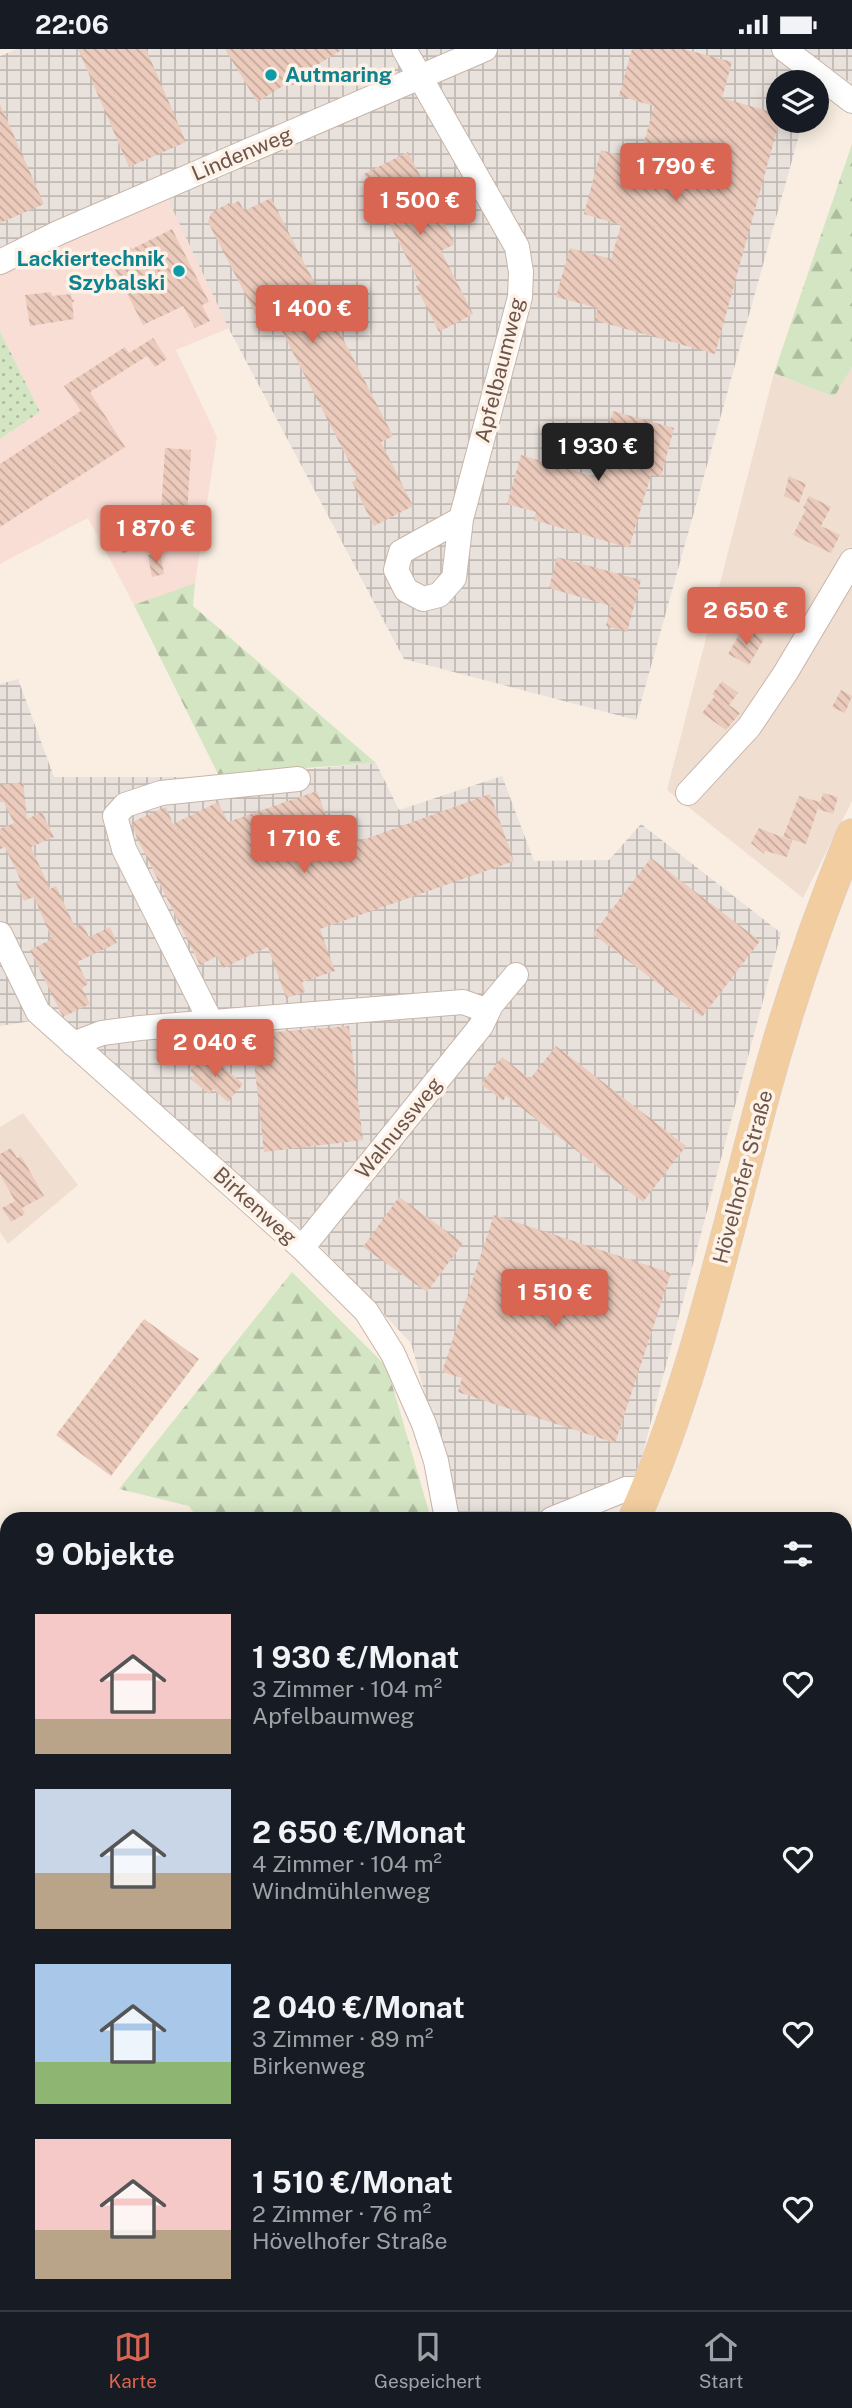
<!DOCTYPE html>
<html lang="de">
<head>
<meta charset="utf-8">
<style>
  :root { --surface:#171b24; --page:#20242c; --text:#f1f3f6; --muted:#9ea1a6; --line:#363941; --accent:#d86652 }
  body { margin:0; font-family:"Public Sans",sans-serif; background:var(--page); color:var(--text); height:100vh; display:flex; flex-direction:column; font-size:26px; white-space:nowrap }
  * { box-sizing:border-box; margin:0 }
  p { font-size:23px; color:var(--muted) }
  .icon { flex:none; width:38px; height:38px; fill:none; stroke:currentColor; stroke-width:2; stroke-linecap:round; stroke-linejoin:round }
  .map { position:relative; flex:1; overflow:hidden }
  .sheet { position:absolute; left:0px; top:1463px; width:852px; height:798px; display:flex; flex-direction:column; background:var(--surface); border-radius:21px 21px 0 0; box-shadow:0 4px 18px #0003 }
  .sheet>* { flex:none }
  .controls { position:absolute; left:766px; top:21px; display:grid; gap:14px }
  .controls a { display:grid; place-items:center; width:63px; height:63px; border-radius:50%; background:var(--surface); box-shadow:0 4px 18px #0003; font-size:35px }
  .price { position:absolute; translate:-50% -60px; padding:0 16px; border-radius:7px; background:var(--accent); color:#fff; font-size:23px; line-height:46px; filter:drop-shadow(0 2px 4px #0008) }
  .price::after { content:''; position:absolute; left:50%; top:42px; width:21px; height:16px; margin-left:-10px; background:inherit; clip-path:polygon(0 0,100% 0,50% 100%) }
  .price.on { background:#222; color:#fff }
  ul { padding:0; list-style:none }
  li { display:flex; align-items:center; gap:21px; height:175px; padding:0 35px }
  li span { display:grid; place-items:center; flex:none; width:196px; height:140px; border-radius:0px; color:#555 }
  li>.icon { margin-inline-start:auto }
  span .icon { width:84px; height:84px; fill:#fffc; stroke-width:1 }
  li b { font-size:30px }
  h2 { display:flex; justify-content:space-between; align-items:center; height:84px; padding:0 35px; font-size:30px }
  .status { display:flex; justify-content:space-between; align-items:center; height:49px; padding:0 35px; background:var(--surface); direction:ltr }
  .status svg { height:19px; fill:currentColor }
  .dock { display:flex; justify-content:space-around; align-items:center; height:98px; border-top:2px solid var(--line); background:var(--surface); font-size:19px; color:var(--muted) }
  .dock a { display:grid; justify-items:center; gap:4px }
  .dock .on { color:var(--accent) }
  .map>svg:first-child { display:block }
  .residential { fill:#f0dfd1 }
  .commercial { fill:#f9ded6 }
  .industrial { fill:url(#industrial-grid) }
  .grass { fill:url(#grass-dots) }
  .forest { fill:url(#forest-firs) }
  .building { fill:url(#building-back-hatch) }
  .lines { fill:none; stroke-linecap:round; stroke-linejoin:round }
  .minor-casing { stroke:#c8b5aa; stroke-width:26 }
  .major-casing { stroke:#d6cfcd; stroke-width:33 }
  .path { stroke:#d0afa0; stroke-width:2.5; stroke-dasharray:2 5; stroke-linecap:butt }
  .minor { stroke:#fff; stroke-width:24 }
  .major { stroke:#f2cd9f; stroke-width:32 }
  .culture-dot { fill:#0f9aa8; stroke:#fdf2e7; stroke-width:2.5 }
  .labels { text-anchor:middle; stroke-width:7; stroke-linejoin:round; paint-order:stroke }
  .culture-label { font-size:21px; font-weight:bold; fill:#0d838f; stroke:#fdf2e7; text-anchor:start }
  .street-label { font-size:21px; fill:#6e554b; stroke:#fdf2e7 }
</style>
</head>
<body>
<div class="status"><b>22:06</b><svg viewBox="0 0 49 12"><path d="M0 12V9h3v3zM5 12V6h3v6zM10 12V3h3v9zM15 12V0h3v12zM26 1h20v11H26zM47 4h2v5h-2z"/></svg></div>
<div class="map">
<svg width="852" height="2261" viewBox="0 0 852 2261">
  <defs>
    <pattern id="industrial-grid" width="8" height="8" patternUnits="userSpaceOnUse" patternTransform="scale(1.75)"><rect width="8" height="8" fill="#e8e1dc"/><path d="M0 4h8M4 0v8" fill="none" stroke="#c0b9b4"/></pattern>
    <pattern id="grass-dots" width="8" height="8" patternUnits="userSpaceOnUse" patternTransform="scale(1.75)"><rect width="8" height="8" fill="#d3e5c2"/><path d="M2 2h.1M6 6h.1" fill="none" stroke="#afbca0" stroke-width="1.8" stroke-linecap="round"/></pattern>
    <pattern id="forest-firs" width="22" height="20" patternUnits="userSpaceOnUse" patternTransform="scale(1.75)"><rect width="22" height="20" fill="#d3e5c2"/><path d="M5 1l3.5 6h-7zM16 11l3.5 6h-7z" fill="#afbca0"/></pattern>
    <pattern id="building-back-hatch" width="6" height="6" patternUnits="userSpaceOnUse" patternTransform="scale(1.75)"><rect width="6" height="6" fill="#eccbbc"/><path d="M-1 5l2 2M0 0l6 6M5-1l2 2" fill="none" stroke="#c3a89b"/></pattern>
  </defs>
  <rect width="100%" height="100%" fill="#f9eee1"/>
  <path class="residential" d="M852 318V752L803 849 667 741 774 324 834 348Z
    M23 1064 78 1136 8 1195 0 1183V1078Z
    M845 1899 852 1900V2029L845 2036Z"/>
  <path class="commercial" d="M169 150 229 279 176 301 217 388 195 534 134 556 88 469 0 515V390L40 363 0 282V222Z"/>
  <path class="industrial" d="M17 0H852V35L822 13 815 33H779V72H803L636 671 404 610 229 280 158 129 119 144 0 200V7Z
    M18 630 54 728H216L376 714 399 761 502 727 534 812 609 811 641 775 781 884 635 1433 538 1470H459L411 1294 313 1190 57 968 0 977V635Z
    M852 2029V2261H194L198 2254H845V2036Z"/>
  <path class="grass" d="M0 282 40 363 0 390Z"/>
  <path class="forest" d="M852 95V318L834 348 774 324Z
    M195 534 193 557 376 714 218 725 134 556Z
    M292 1223 387 1318 431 1470H198L189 1457 119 1440Z"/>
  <path class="building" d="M78 0H146L186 93 129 118Z
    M225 0H343L257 53Z
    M632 0H684L732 13 722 49 779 65V74L715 305 594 271 598 259 556 248 570 199 611 210 621 176 584 165 601 101 639 112 654 57 619 47Z
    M0 55 44 155 0 174Z
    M408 103 455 195 441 202 473 265 439 283 416 237 420 235 364 125Z
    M271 149 393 387 381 393 413 457 374 477 352 433 358 430 271 261 257 268 208 173 211 164 229 154 230 156 239 152 244 162Z
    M172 180 209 253 202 256 210 272 195 279 183 257 143 276 109 209 131 198 132 200Z
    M51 243 52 247 71 245 74 270 30 277 25 246Z
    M153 289 167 310 155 318 147 307 90 343 125 398 0 478V415L81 362 64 337 125 298 129 304Z
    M613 362 674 379 661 428 651 426 629 499 534 471 536 463 507 455 521 406 595 428Z
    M165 399 191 401 186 483 160 481Z
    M789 427 806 435 799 454 784 447Z
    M809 447 831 458 821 477 840 486 831 504 793 486 806 460 803 459Z
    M121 473 134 500 122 505 110 478Z
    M160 504 164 525 152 528 148 506Z
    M557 508 641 531 627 583 606 577 611 557 549 539Z
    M743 579 764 590 749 616 728 605Z
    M722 632 738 644 729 656 740 664 726 681 702 664 715 647 712 645Z
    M841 641 852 647 845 664 832 658Z
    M23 733 27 770 42 763 54 788 31 798 50 840 56 837 75 878 82 875 89 888 110 878 117 894 77 913 88 935 82 939 90 955 65 967 61 964 30 901 52 890 34 848 24 852 16 834 21 832 5 798 0 800V780L14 774 4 753H0V736Z
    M317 742 338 800 490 745 514 812 320 880 335 922 302 933 305 943 286 949 268 898 223 919 217 907 200 916 136 787 132 773 166 758 173 775 218 753 228 773Z
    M823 744 838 748 833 765 818 760Z
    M799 747 820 753 806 795 783 788Z
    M759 779 792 792 787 808 765 802 764 805 751 794Z
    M651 809 760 892 702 968 593 885Z
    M349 977 363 1091 264 1103 251 985Z
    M556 997 686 1097 643 1153 506 1047 503 1052 481 1035 502 1008 530 1030Z
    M211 1007 243 1035 228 1053 213 1040 209 1045 191 1030 194 1026 190 1022 200 1010 205 1014Z
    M11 1099 17 1109 21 1107 44 1147 22 1159 25 1165 11 1173 2 1159 15 1152 0 1125V1105Z
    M399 1148 463 1194 427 1243 363 1198Z
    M494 1166 671 1224 615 1394 458 1343 462 1329 442 1323Z
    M144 1270 199 1310 111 1427 56 1386Z"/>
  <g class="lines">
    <g class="minor-casing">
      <path id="minor" d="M404 0 517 198 521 223 520 248 461 470 454 529 439 546 423 550 406 541 396 521 401 503 461 470
        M784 0 852 52
        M0 213 58 184 485 0
        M688 744 749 678 786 623 852 512
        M0 885 38 963 302 1199 366 1262 393 1305 424 1375 436 1412 447 1470
        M211 973 124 800 115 767 125 756 161 744 298 730
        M73 995 102 984 140 979 463 953 488 962
        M302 1199 481 977 491 956 516 926
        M552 1470 626 1440H647
        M845 1889H852
        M565 2261 569 2254"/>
    </g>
    <g class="major-casing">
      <path id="major" d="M634 1470C694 1335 725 1190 763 1048 787 959 817 871 852 786
        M168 2261 173 2254"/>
    </g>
    <path class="path" d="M72 252 77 251"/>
    <use href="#minor" class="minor"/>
    <use href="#major" class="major"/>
  </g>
  <g class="culture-dot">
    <circle cx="271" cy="26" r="7"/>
    <circle cx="179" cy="222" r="7"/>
  </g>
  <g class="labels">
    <g class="culture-label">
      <text x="285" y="33">Autmaring</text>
      <text x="165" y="217" text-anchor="end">Lackiertechnik<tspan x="165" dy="24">Szybalski</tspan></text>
    </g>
    <g class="street-label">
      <text transform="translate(242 105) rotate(-23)" y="7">Lindenweg</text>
      <text transform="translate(500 321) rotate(-76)" y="7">Apfelbaumweg</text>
      <text transform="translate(399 1079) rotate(-51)" y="7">Walnussweg</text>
      <text transform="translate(743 1128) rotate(-75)" y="7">Hövelhofer Straße</text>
      <text transform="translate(255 1157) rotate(42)" y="7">Birkenweg</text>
    </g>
  </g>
</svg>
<div class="controls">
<a><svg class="icon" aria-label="layers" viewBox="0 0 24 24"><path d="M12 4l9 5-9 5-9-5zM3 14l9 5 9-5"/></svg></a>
</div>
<b class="price" style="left:676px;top:154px">1 790 €</b>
<b class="price" style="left:420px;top:188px">1 500 €</b>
<b class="price" style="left:312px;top:296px">1 400 €</b>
<b class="price on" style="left:598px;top:434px">1 930 €</b>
<b class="price" style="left:156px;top:516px">1 870 €</b>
<b class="price" style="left:746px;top:598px">2 650 €</b>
<b class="price" style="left:304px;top:826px">1 710 €</b>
<b class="price" style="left:215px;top:1030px">2 040 €</b>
<b class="price" style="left:555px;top:1280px">1 510 €</b>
<section class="sheet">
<h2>9 Objekte<svg class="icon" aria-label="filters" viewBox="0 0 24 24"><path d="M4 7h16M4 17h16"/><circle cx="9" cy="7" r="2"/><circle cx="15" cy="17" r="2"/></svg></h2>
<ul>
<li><span style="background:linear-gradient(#f6c9c9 75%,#b9a48a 0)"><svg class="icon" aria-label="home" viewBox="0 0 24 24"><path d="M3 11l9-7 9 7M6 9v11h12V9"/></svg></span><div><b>1 930 €/Monat</b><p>3 Zimmer · 104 m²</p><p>Apfelbaumweg</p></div><svg class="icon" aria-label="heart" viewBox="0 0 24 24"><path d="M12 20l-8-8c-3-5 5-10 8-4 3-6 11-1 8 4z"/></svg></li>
<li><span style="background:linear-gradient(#c9d6e8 60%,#b9a48a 0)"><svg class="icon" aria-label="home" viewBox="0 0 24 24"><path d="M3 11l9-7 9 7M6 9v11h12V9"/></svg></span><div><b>2 650 €/Monat</b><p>4 Zimmer · 104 m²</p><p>Windmühlenweg</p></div><svg class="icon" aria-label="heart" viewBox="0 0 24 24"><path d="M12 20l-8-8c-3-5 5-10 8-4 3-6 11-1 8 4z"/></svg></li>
<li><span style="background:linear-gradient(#a9c7e8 70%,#8fb573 0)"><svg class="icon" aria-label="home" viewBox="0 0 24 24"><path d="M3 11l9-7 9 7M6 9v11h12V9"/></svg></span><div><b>2 040 €/Monat</b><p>3 Zimmer · 89 m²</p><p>Birkenweg</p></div><svg class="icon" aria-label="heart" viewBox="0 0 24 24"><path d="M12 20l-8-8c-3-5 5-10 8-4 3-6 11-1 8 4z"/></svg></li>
<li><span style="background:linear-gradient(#f6c9c9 65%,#b9a48a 0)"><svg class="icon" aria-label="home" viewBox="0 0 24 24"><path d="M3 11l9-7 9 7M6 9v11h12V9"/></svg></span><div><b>1 510 €/Monat</b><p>2 Zimmer · 76 m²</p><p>Hövelhofer Straße</p></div><svg class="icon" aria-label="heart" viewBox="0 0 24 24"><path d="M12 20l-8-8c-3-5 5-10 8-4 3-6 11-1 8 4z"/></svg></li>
</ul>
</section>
</div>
<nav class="dock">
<a class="on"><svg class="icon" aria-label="map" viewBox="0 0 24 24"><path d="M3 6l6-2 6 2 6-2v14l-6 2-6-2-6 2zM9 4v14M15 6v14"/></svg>Karte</a>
<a><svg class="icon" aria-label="saved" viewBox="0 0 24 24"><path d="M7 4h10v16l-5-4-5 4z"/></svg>Gespeichert</a>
<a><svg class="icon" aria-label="home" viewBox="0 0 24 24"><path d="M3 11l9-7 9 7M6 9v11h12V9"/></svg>Start</a>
</nav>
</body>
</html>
